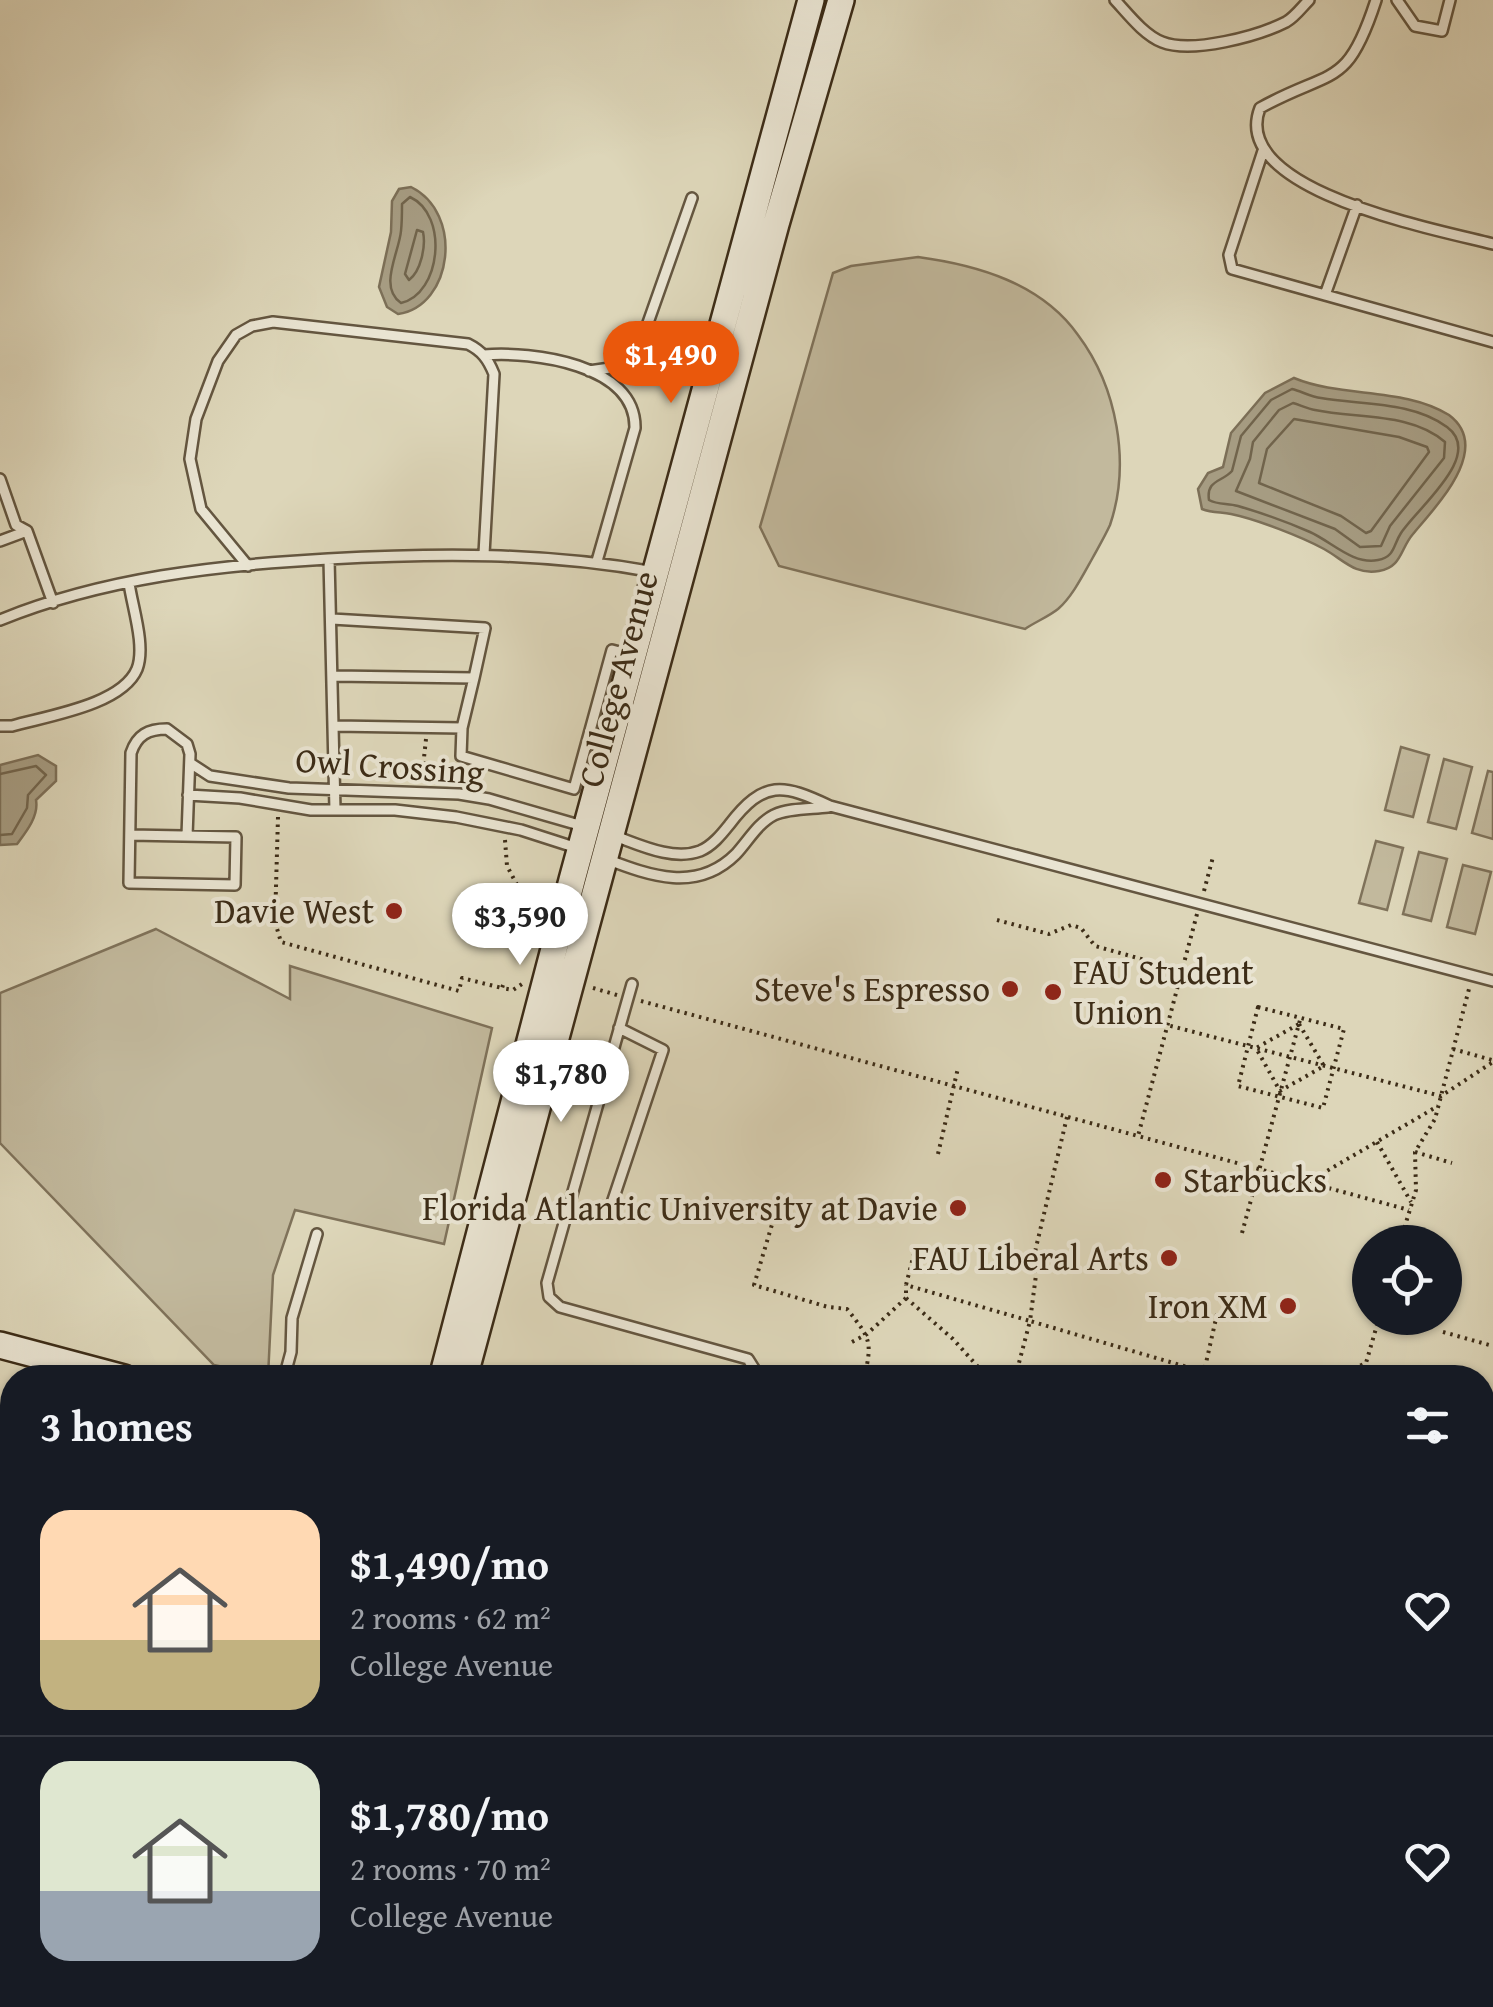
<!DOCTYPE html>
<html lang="en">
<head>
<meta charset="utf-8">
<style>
  :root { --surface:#171b24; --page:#242831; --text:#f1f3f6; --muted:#9ea1a6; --line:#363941; --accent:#ea580c }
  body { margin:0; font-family:"Gentium Book Plus",serif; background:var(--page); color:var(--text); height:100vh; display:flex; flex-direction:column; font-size:38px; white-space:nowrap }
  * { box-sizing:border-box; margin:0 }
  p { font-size:32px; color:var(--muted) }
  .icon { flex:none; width:55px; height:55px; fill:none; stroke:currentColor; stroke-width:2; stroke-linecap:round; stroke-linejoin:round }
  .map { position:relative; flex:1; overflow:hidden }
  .side { position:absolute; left:0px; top:1365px; width:1495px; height:642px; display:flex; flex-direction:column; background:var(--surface); border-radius:40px 40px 0 0; box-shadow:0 2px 8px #0004 }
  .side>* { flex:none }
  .buttons { position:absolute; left:1352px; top:1225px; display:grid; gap:20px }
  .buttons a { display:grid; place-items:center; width:110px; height:110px; border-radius:50%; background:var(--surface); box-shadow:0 2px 8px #0004; font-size:50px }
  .price { position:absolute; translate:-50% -85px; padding:0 22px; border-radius:35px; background:#fff; color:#222; font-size:32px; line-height:65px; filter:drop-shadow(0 2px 5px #0008) }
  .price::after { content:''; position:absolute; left:50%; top:60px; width:30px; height:22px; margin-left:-15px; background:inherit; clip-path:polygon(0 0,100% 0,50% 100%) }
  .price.current { background:var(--accent); color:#fff }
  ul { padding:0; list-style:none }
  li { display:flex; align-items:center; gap:30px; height:250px; padding:0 40px }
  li+li { border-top:2px solid var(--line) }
  li span { display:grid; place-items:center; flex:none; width:280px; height:200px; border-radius:30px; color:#555 }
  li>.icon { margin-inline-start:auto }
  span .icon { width:120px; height:120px; fill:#fffc; stroke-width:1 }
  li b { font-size:42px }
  h2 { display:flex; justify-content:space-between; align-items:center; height:120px; padding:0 40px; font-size:42px }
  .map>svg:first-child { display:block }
  .green { fill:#c2b99d; stroke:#7f725a; stroke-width:2.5 }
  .water { fill:#a69c82; stroke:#7c6f57; stroke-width:2.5 }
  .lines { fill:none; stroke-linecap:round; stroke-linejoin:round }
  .shore { stroke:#71644c; stroke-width:2.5 }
  .lane-casing { stroke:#645640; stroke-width:14 }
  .street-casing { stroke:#645640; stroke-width:22 }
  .secondary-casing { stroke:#3c2c17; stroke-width:30 }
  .path { stroke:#3c2c17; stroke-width:4; stroke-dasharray:2.5 5; stroke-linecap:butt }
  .lane { stroke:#e9e4d2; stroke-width:9 }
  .street { stroke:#e9e4d2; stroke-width:18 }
  .secondary { stroke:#e9e4d2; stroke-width:25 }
  .poi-dot { fill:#8f2418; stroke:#e9e4d2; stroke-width:4 }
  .labels { text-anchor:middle; stroke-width:8; stroke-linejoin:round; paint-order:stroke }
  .street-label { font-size:35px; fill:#3c2c17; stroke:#e9e4d2 }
  .poi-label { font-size:35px; fill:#3c2c17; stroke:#e9e4d2; text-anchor:end }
</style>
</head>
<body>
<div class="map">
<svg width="1493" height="2007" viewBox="0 0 1493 2007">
  <rect width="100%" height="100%" fill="#ddd6b9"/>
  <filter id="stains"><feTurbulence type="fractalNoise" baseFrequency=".002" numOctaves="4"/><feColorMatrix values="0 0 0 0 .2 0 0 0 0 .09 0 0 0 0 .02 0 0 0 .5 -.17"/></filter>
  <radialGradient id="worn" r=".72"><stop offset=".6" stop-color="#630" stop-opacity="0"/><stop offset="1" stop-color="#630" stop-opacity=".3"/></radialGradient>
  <path class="green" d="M918 257C977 265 1041 283 1078 335 1117 387 1131 463 1110 525 1105 536 1098 548 1092 559 1083 575 1072 597 1058 609 1048 617 1035 622 1025 629L779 566 760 527 833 273 851 266Z
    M1401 747 1429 755 1413 817 1385 810Z
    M1444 759 1472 767 1456 829 1428 822Z
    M1488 771 1493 772V839L1472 833Z
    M1376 841 1403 848 1387 910 1359 903Z
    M1419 852 1447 859 1431 921 1403 914Z
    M1463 865 1491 872 1475 934 1447 927Z
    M156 929 290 999V966L492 1028 444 1244 295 1210 273 1275 268 1377 214 1365 0 1143V993Z
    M980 1995H1183L1229 2007H977Z"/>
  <path class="water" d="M411 187C464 213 453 306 398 314L387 307 379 287 391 232 392 201 399 189Z
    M1294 378C1342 398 1404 387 1449 415 1493 448 1437 505 1413 534 1400 549 1402 567 1379 571 1354 575 1344 560 1324 549 1302 537 1256 519 1231 514 1221 512 1212 513 1202 509L1198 489 1208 473 1223 467 1231 433 1265 393Z
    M38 755 56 766V781L36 800C39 816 26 832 17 844L0 845V765Z
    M361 1995H459L497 2003 500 2007H355Z"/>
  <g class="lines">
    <path class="shore" d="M410 197C449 215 441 294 401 303 378 287 399 253 401 231 402 222 402 213 402 204Z
      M417 230 423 232C426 246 421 271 409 280L405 274Z
      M1292 389C1301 391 1311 397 1321 398 1360 405 1413 401 1447 427 1485 455 1417 508 1401 533 1393 545 1395 557 1378 560 1353 565 1332 542 1310 532 1287 522 1262 513 1238 506 1227 503 1218 505 1209 500 1206 480 1222 482 1232 471L1241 436 1271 400Z
      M1293 403C1300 405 1308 409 1315 410 1357 419 1411 412 1445 442L1444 458 1390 526 1381 546 1360 547 1335 529 1236 491 1250 459 1253 442 1279 410Z
      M1294 419 1399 437 1427 447 1429 452 1371 531 1366 533 1341 516 1259 483 1267 449Z
      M0 774 36 766 46 775 28 795 27 808 12 834 0 835"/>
    <g class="lane-casing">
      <path id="lane" d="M1115 0C1128 14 1144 35 1162 42 1192 54 1258 36 1286 22 1295 17 1302 7 1309 0
        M1376 0C1347 90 1332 68 1260 108 1228 191 1439 230 1493 244
        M1397 0 1415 26 1442 31 1450 0
        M1263 151 1229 255 1232 269 1493 342
        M1325 295 1357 205
        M484 355C532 351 636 364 635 428L597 561
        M589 371 617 367 637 354 692 198
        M0 479 16 525 27 531
        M0 541 27 531 53 603
        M329 559 335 810
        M248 566 201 509 190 459 196 419 218 361 236 335 252 326 273 322 468 344C482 351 488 359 494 374L484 554
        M332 619 485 628 474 678
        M0 620C103 578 218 565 328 559 438 553 545 552 654 572
        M334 676 474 678 462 728 335 726
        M0 726H12C47 716 122 705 137 669 146 646 132 606 129 583
        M462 728 461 756 574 789 612 650 631 655
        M190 763 210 776 289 788 459 794 489 799 586 827
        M188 795 240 798 311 810H395L456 817 521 830 577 848
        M130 835 236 837 235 885 129 883 131 753C137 735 148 729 167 729L187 744 190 754 187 836
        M615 836C640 845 673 861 700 851 712 846 721 835 729 825 764 779 783 784 830 806L1493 981
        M606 859C651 876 697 893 736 854 748 841 758 823 774 815 789 808 811 809 828 807
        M632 984 547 1283 549 1297 560 1307 748 1359 760 1378
        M610 1209 663 1050 619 1028
        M284 1378 291 1352 292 1318 317 1234"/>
    </g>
    <g class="street-casing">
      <path id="street" d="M0 1622 12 1638
        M42 2007 59 1998 89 2000 96 2007
        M597 2007 601 1995"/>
    </g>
    <g class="secondary-casing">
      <path id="secondary" d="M0 1345 124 1378
        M442 1378 572 880 811 0
        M464 1378 776 224 841 0
        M275 2007 278 1995
        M297 2007 300 1995"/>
    </g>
    <path class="path" d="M426 739 423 767 427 778
      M278 817 275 922 281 942 459 991 462 978 502 988
      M505 840 507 866 523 896
      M1204 891 1213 857
      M1197 914 1138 1136 1409 1210
      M997 920 1049 934 1071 925 1081 928 1095 946 1145 960
      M492 933C506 909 523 895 550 890
      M503 985 502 988 513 990 522 984
      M593 988 617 995
      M641 1001 1138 1136
      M1258 1007 1344 1029 1323 1108 1238 1086Z
      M1105 1009 1441 1096 1493 1062
      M1299 1024 1324 1066 1280 1091 1256 1048Z
      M1453 1049 1492 1060
      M1067 1117 1034 1256 1036 1275 1030 1321 1204 1372 1202 1378
      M1377 1142 1411 1202
      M1415 1152 1452 1163
      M938 1154 958 1068
      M1308 1182 1438 1106
      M776 1211 754 1285 828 1307 847 1309C870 1338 873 1341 864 1378
      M1242 1233 1300 1020
      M1400 1242 1416 1190 1415 1152 1435 1119 1469 989
      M916 1246 906 1285 1030 1321 1015 1378
      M906 1298 953 1339 980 1369
      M1217 1314 1204 1372 1222 1378
      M1443 1332 1493 1346
      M852 1342 867 1334 906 1298V1285
      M957 1378 980 1369 990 1378
      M1333 1378 1366 1363 1379 1318
      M1482 1519 1491 1521 1482 1550
      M0 1757 12 1760
      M131 1995 135 2007
      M1200 1995 1247 2007
      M1416 1995 1439 2001
      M965 2007 968 1995
      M1204 2007 1207 1995
      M1317 2007 1347 1995
      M1357 2007 1361 1995"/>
    <use href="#lane" class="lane"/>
    <use href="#street" class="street"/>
    <use href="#secondary" class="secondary"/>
  </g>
  <g class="poi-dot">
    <circle cx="394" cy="911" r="10"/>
    <circle cx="1010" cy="989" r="10"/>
    <circle cx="1053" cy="992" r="10"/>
    <circle cx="1163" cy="1180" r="10"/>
    <circle cx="958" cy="1208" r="10"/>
    <circle cx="1169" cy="1258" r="10"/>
    <circle cx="1288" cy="1306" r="10"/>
  </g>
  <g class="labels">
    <g class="street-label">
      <text transform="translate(618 679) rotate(-75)" y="12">College Avenue</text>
      <text transform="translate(390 766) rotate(4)" y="12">Owl Crossing</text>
    </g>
    <g class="poi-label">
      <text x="374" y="923">Davie West</text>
      <text x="1073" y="984" text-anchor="start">FAU Student<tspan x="1073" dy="40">Union</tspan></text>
      <text x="990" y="1001">Steve's Espresso</text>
      <text x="1183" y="1192" text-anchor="start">Starbucks</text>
      <text x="938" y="1220">Florida Atlantic University at Davie</text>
      <text x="1149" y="1270">FAU Liberal Arts</text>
      <text x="1268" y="1318">Iron XM</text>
    </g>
  </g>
  <rect width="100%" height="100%" filter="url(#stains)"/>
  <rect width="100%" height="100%" fill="url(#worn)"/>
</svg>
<div class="buttons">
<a><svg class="icon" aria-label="locate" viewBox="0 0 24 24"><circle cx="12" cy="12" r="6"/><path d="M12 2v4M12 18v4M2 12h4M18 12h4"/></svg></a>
</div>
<b class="price current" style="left:671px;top:406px">$1,490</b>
<b class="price" style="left:520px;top:968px">$3,590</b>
<b class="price" style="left:561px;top:1125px">$1,780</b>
<section class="side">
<h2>3 homes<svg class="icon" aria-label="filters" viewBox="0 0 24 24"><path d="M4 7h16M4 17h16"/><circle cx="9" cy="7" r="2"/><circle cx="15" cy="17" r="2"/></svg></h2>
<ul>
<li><span style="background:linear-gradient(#ffd9b3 65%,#c2b280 0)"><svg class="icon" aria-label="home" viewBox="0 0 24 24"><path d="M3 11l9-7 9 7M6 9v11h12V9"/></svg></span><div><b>$1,490/mo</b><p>2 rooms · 62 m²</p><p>College Avenue</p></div><svg class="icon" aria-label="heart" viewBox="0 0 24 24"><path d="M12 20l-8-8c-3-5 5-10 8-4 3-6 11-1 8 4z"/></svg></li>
<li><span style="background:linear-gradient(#dfe7d0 65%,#9aa5b1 0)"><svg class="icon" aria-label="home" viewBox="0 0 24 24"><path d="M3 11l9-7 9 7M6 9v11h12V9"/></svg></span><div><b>$1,780/mo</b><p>2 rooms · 70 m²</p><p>College Avenue</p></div><svg class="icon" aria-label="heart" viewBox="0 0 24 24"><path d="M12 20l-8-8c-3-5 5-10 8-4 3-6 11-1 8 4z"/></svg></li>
</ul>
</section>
</div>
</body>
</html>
